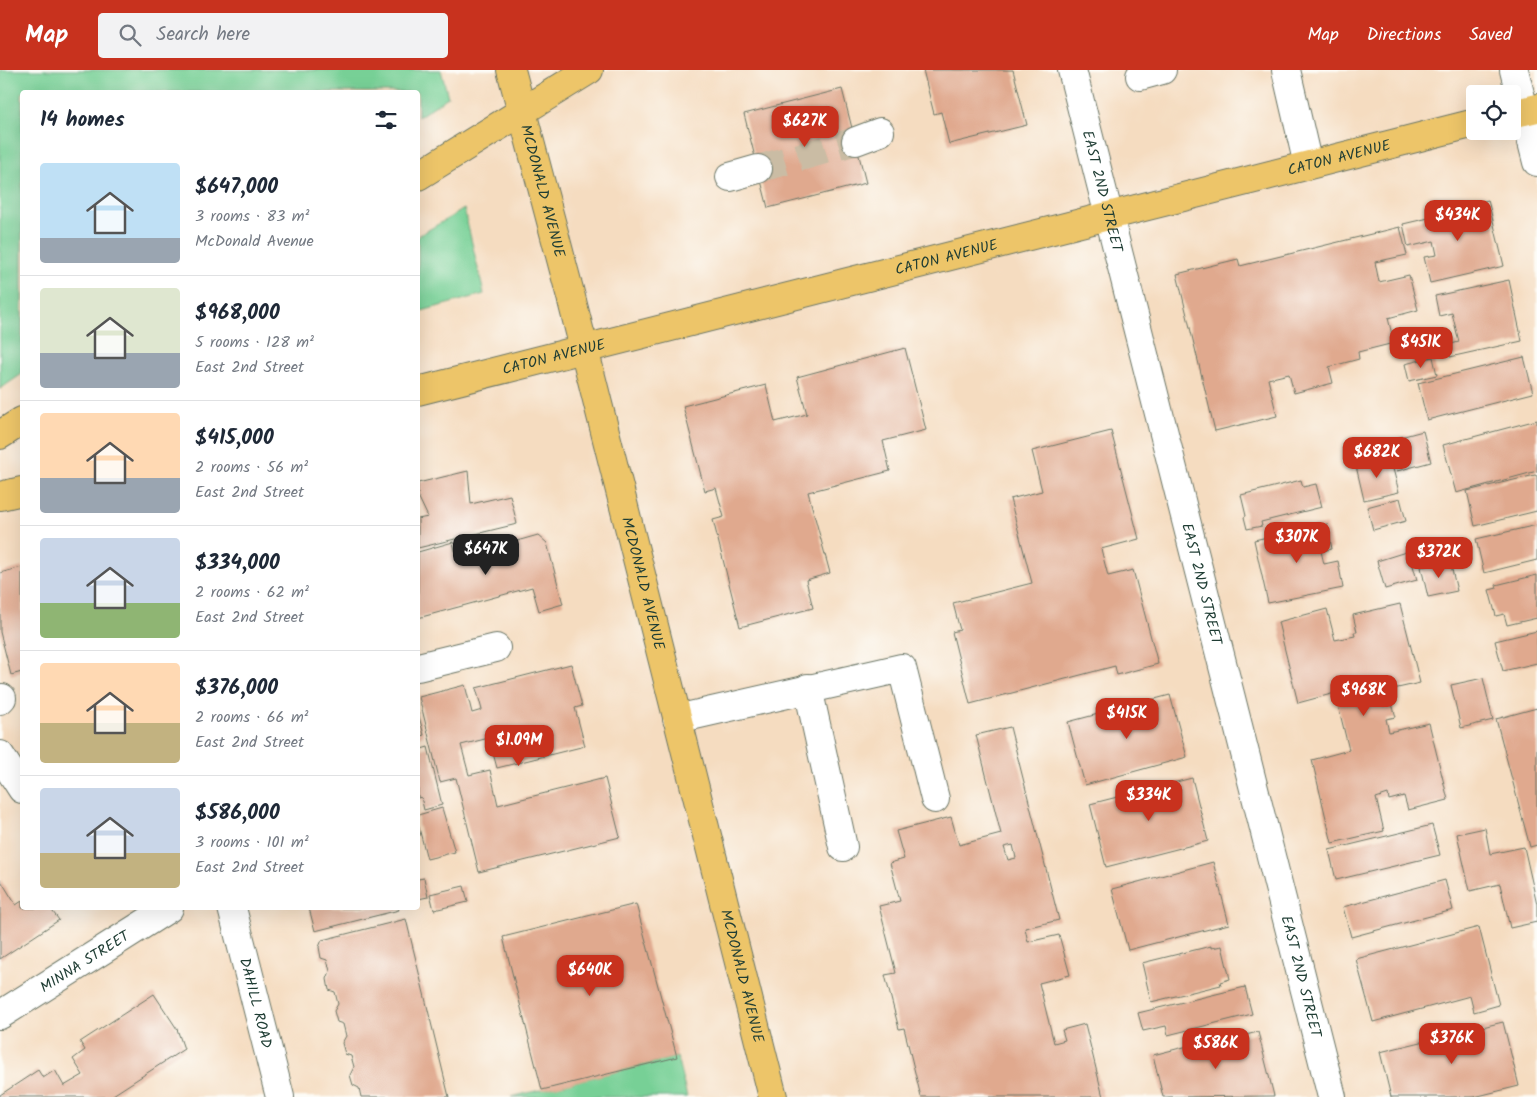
<!DOCTYPE html>
<html lang="en">
<head>
<meta charset="utf-8">
<style>
  :root { --surface:#fff; --page:#f2f2f3; --text:#1f2937; --muted:#747a83; --line:#e0e1e3; --accent:#c8321e }
  body { margin:0; font-family:Kalam,sans-serif; background:var(--page); color:var(--text); height:100vh; display:flex; flex-direction:column; font-size:19px; white-space:nowrap }
  * { box-sizing:border-box; margin:0 }
  p { font-size:16px; color:var(--muted) }
  .icon { flex:none; width:28px; height:28px; fill:none; stroke:currentColor; stroke-width:2; stroke-linecap:round; stroke-linejoin:round }
  .map { position:relative; flex:1; overflow:hidden }
  .drawer { position:absolute; left:20px; top:20px; width:400px; height:820px; display:flex; flex-direction:column; background:var(--surface); border-radius:5px; box-shadow:0 5px 20px #0002 }
  .drawer>* { flex:none }
  .fabs { position:absolute; left:1466px; top:15px; display:grid; gap:10px }
  .fabs a { display:grid; place-items:center; width:55px; height:55px; border-radius:5px; background:var(--surface); box-shadow:0 5px 20px #0002; font-size:25px }
  .price { position:absolute; translate:-50% -42px; padding:0 11px; border-radius:10px; background:var(--accent); color:#fff; font-size:16px; line-height:32px; filter:drop-shadow(0 1px 2px #0008) }
  .price::after { content:''; position:absolute; left:50%; top:30px; width:15px; height:11px; margin-left:-8px; background:inherit; clip-path:polygon(0 0,100% 0,50% 100%) }
  .price.selected { background:#222; color:#fff }
  ul { padding:0; list-style:none }
  li { display:flex; align-items:center; gap:15px; height:125px; padding:0 20px }
  li+li { border-top:1px solid var(--line) }
  li span { display:grid; place-items:center; flex:none; width:140px; height:100px; border-radius:5px; color:#555 }
  li>.icon { margin-inline-start:auto }
  span .icon { width:60px; height:60px; fill:#fffc; stroke-width:1 }
  li b { font-size:21px }
  h2 { display:flex; justify-content:space-between; align-items:center; height:60px; padding:0 20px; font-size:21px }
  header { display:flex; align-items:center; gap:30px; box-sizing:border-box; height:70px; padding:0 25px; background:var(--accent); color:#fff }
  header strong { font-size:24px }
  nav { display:flex; gap:28px; margin-inline-start:auto; font-size:18px }
  .search { width:350px; height:45px; background:var(--page); display:flex; align-items:center; gap:12px; box-sizing:border-box; padding:0 18px; border-radius:5px; color:var(--muted); font-size:19px }
  .map>svg:first-child { display:block }
  .green { fill:#77d096; stroke:#4b8665 }
  .building { fill:#e0a98e; fill-rule:evenodd }
  .lines { fill:none; stroke-linecap:round; stroke-linejoin:round }
  .minor-tunnel { stroke:#cabca4; stroke-width:28; stroke-dasharray:28 14; stroke-linecap:butt }
  .minor-casing { stroke:#6a7565; stroke-width:30 }
  .major-casing { stroke:#6a7565; stroke-width:30 }
  .minor { stroke:#fff; stroke-width:28 }
  .major { stroke:#edc569; stroke-width:28 }
  .labels { text-anchor:middle; stroke-width:4; stroke-linejoin:round; paint-order:stroke }
  .street-label { font-size:15px; fill:#1f3d34; stroke:#fdfcf7 }
</style>
</head>
<body>
<header>
<strong>Map</strong>
<div class="search"><svg class="icon" aria-label="search" viewBox="0 0 24 24"><circle cx="10" cy="10" r="6"/><path d="M15 15l6 6"/></svg>Search here</div>
<nav><a>Map</a><a>Directions</a><a>Saved</a></nav>
</header>
<div class="map">
<svg width="1537" height="1027" viewBox="0 0 1537 1027">
  <rect width="100%" height="100%" fill="#fdfcf7"/>
  <filter id="ink" filterUnits="userSpaceOnUse"><feTurbulence type="fractalNoise" baseFrequency=".02" numOctaves="2"/><feDisplacementMap in="SourceGraphic" scale="10" xChannelSelector="R" yChannelSelector="G"/><feConvolveMatrix kernelMatrix="1 2 1 2 8 2 1 2 1" color-interpolation-filters="sRGB"/></filter>
  <filter id="wash" filterUnits="userSpaceOnUse"><feTurbulence type="fractalNoise" baseFrequency=".0096" numOctaves="4" result="noise"/><feDisplacementMap in="SourceGraphic" scale="20" xChannelSelector="R" yChannelSelector="G"/><feGaussianBlur stdDeviation="1.12" result="paint"/><feColorMatrix in="noise" values="0 0 0 0 0 0 0 0 0 0 0 0 0 0 0 0 0 1.4 0 .05"/><feComposite in="paint" operator="in"/></filter>
  <g filter="url(#wash)">
    <rect width="100%" height="100%" fill="#f5dcc0"/>
    <path class="green" d="M0 0H441L448 27 418 47V22H22V304L0 319Z
      M464 139 484 224 418 242V166Z
      M677 987 687 1027H511Z"/>
    <g id="blocks">
      <path class="building" d="M923 0H1013L1027 55 949 74 941 42 934 44Z
        M842 19 866 113 768 138 744 44Z
        M1488 130 1504 196 1430 213 1424 187 1437 185 1434 171 1408 177 1403 154 1476 137 1475 133Z
        M1400 157 1407 185 1375 192 1379 212 1409 205 1418 240 1388 248 1394 273 1358 282 1359 289 1329 297 1333 313 1294 323 1289 304 1268 309 1277 346 1215 361 1177 204 1238 189 1240 196Z
        M1509 210 1522 271 1450 287 1447 275 1459 272 1452 243 1439 246 1435 226Z
        M905 278 926 360 883 371 890 401 808 422 830 503 806 510 813 538 740 557 713 450 724 447 716 418 705 421 683 336 766 315 775 352 807 344 797 307Z
        M1433 287 1437 305 1409 311 1405 294Z
        M1524 287 1533 323 1427 350 1418 313Z
        M1537 350V401L1456 423 1443 375Z
        M1111 361 1139 469 1101 479 1108 506 1133 500 1158 594 1117 605 1115 596 970 634 952 562 960 560 953 533 1032 513 1010 429 1042 421 1032 381Z
        M1423 361 1431 392 1397 401 1389 370Z
        M1390 387 1399 422 1364 430 1356 396Z
        M468 401 471 434 510 425 517 454 418 478V449L428 447 418 426V413Z
        M1535 405 1537 406V441L1475 456 1467 421Z
        M1301 410 1303 417 1316 414 1322 437 1261 452 1262 456 1247 459 1244 447 1246 446 1241 425Z
        M1400 428 1406 451 1373 460 1367 437Z
        M1327 454 1332 479 1321 481 1324 494 1338 491 1343 518 1268 533 1254 470Z
        M1537 455V490L1484 503 1476 469Z
        M538 465 547 473 563 534 539 541 532 517 418 548V482L453 472 457 488Z
        M1409 481 1417 510 1385 519 1377 491Z
        M1450 491 1457 521 1428 527 1421 497Z
        M22 497V602L11 605 0 562V503Z
        M1537 505V548L1507 555 1504 544 1496 546 1489 520 1497 518 1496 515Z
        M1400 534 1420 613 1380 622 1383 636 1392 634 1396 647 1386 649 1389 662 1429 653 1448 730 1408 740 1404 726 1389 730 1388 724 1376 728 1384 761 1332 773 1312 690 1349 680 1335 623 1298 633 1278 552 1327 539 1335 570 1355 566 1354 562H1357L1353 545Z
        M1537 561V593L1503 601 1495 571Z
        M571 594 582 636 575 638 585 676 497 698 489 668 461 675 469 705 490 700 498 735 605 708 620 767 479 802 456 708 440 712 419 627 465 615 472 643 482 640 476 618Z
        M1483 608 1493 650 1461 658 1451 615Z
        M1170 625 1187 687 1085 715 1068 652Z
        M1537 638V775L1530 777 1496 649Z
        M418 643 424 665 418 667Z
        M1010 657 1059 850 1025 858 1028 872 1059 865 1070 905 1039 913 1054 973 1065 970 1062 960 1085 954 1103 1027H921L904 958 899 959 885 905 896 903 879 836 900 831 890 793 904 789 896 761 951 747 959 775 1001 764 976 665ZM1013 775 1016 788 1008 790 1004 777Z
        M428 677 442 735 424 740 421 727 418 728V680Z
        M1192 708 1208 771 1106 797 1090 734Z
        M442 738 455 782 427 789 418 754V745Z
        M1432 755 1440 785 1336 810 1329 780Z
        M1485 758 1490 784 1524 777 1537 834V852L1510 858 1500 814 1470 821 1457 764Z
        M1213 792 1229 854 1128 880 1112 819Z
        M424 808 428 827 418 829V809Z
        M0 809 16 835 22 831V838H50L59 850 0 889Z
        M1445 810 1453 840 1351 867 1343 837Z
        M464 816 468 832 434 840 430 824Z
        M636 834 677 987 542 1020 503 867Z
        M309 838H398L399 840 315 861Z
        M406 849 449 1027H361L359 1018 353 1015 350 1005 354 997 351 986 345 984 342 973 346 966 343 954 337 952 334 941 338 934 335 922 329 920 327 909 330 901 327 890 321 888 319 877 322 870Z
        M1479 857 1499 935 1474 942 1470 926 1373 952 1356 889Z
        M1211 876V878L1222 876 1230 909 1220 912 1221 915 1151 932 1142 893Z
        M1245 917 1252 944 1168 965 1166 956 1143 961 1138 943Z
        M154 924 177 959 184 979 113 1025 114 1027H0V1025L38 1000 43 1008 55 1000 64 1016 83 1005 73 989 85 980 80 972Z
        M1503 952 1519 1016 1474 1027H1391L1380 982Z
        M1258 962 1274 1026 1163 1027 1153 985 1188 976 1189 979 1201 976 1206 971 1214 970 1221 971Z"/>
    </g>
  </g>
  <g filter="url(#ink)">
    <use href="#blocks" fill-opacity="0" stroke="#6a7565" stroke-width="1"/>
    <g class="lines">
      <path class="minor-tunnel" d="M758 99 856 71"/>
      <g class="minor-casing">
        <g id="minor">
          <path id="s1" d="M1072 0 1332 1027"/>
          <path d="M1286 0 1308 95"/>
          <path d="M1514 0 1537 92"/>
          <path d="M1140 6 1162 0"/>
          <path d="M856 71 880 62"/>
          <path d="M730 107 758 99"/>
          <path d="M418 597 496 578"/>
          <path d="M808 618 843 777"/>
          <path d="M0 630 2 628"/>
          <path d="M677 649 902 598 935 729"/>
          <path d="M0 685 22 719"/>
          <path id="s2" d="M232 838 280 1027"/>
          <path id="s3" d="M0 945 169 838"/>
        </g>
      </g>
      <g class="major-casing">
        <g id="major">
          <path id="s4" d="M511 0 571 227 773 1027"/>
          <path d="M1512 44 1537 38"/>
          <path d="M418 106 589 0"/>
          <path id="s5" d="M418 321 1475 53"/>
          <path d="M0 365 22 351"/>
          <path d="M0 426 22 421"/>
        </g>
      </g>
      <use href="#minor" class="minor"/>
      <use href="#major" class="major"/>
    </g>
  </g>
  <g class="labels">
    <g class="street-label">
      <text dy="5" stroke="none"><textPath href="#s5" startOffset="950">CATON AVENUE</textPath></text>
      <text dy="5" stroke="none"><textPath href="#s4" startOffset="125">MCDONALD AVENUE</textPath></text>
      <text dy="5" stroke="none"><textPath href="#s1" startOffset="125">EAST 2ND STREET</textPath></text>
      <text dy="5" stroke="none"><textPath href="#s5" startOffset="545">CATON AVENUE</textPath></text>
      <text dy="5" stroke="none"><textPath href="#s5" startOffset="140">CATON AVENUE</textPath></text>
      <text dy="5" stroke="none"><textPath href="#s4" startOffset="530">MCDONALD AVENUE</textPath></text>
      <text dy="5" stroke="none"><textPath href="#s1" startOffset="530">EAST 2ND STREET</textPath></text>
      <text dy="5" stroke="none"><textPath href="#s3" startOffset="100">MINNA STREET</textPath></text>
      <text dy="5" stroke="none"><textPath href="#s4" startOffset="935">MCDONALD AVENUE</textPath></text>
      <text dy="5" stroke="none"><textPath href="#s1" startOffset="935">EAST 2ND STREET</textPath></text>
      <text dy="5" stroke="none"><textPath href="#s2" startOffset="98">DAHILL ROAD</textPath></text>
    </g>
  </g>
</svg>
<div class="fabs">
<a><svg class="icon" aria-label="locate" viewBox="0 0 24 24"><circle cx="12" cy="12" r="6"/><path d="M12 2v4M12 18v4M2 12h4M18 12h4"/></svg></a>
</div>
<b class="price" style="left:805px;top:78px">$627K</b>
<b class="price" style="left:1458px;top:172px">$434K</b>
<b class="price" style="left:1421px;top:299px">$451K</b>
<b class="price" style="left:1377px;top:409px">$682K</b>
<b class="price" style="left:1297px;top:494px">$307K</b>
<b class="price selected" style="left:486px;top:506px">$647K</b>
<b class="price" style="left:1439px;top:509px">$372K</b>
<b class="price" style="left:1364px;top:647px">$968K</b>
<b class="price" style="left:1127px;top:670px">$415K</b>
<b class="price" style="left:519px;top:697px">$1.09M</b>
<b class="price" style="left:1149px;top:752px">$334K</b>
<b class="price" style="left:590px;top:927px">$640K</b>
<b class="price" style="left:1452px;top:995px">$376K</b>
<b class="price" style="left:1216px;top:1000px">$586K</b>
<section class="drawer">
<h2>14 homes<svg class="icon" aria-label="filters" viewBox="0 0 24 24"><path d="M4 7h16M4 17h16"/><circle cx="9" cy="7" r="2"/><circle cx="15" cy="17" r="2"/></svg></h2>
<ul>
<li><span style="background:linear-gradient(#bfe0f5 75%,#9aa5b1 0)"><svg class="icon" aria-label="home" viewBox="0 0 24 24"><path d="M3 11l9-7 9 7M6 9v11h12V9"/></svg></span><div><b>$647,000</b><p>3 rooms · 83 m²</p><p>McDonald Avenue</p></div></li>
<li><span style="background:linear-gradient(#dfe7d0 65%,#9aa5b1 0)"><svg class="icon" aria-label="home" viewBox="0 0 24 24"><path d="M3 11l9-7 9 7M6 9v11h12V9"/></svg></span><div><b>$968,000</b><p>5 rooms · 128 m²</p><p>East 2nd Street</p></div></li>
<li><span style="background:linear-gradient(#ffd9b3 65%,#9aa5b1 0)"><svg class="icon" aria-label="home" viewBox="0 0 24 24"><path d="M3 11l9-7 9 7M6 9v11h12V9"/></svg></span><div><b>$415,000</b><p>2 rooms · 56 m²</p><p>East 2nd Street</p></div></li>
<li><span style="background:linear-gradient(#c9d6e8 65%,#8fb573 0)"><svg class="icon" aria-label="home" viewBox="0 0 24 24"><path d="M3 11l9-7 9 7M6 9v11h12V9"/></svg></span><div><b>$334,000</b><p>2 rooms · 62 m²</p><p>East 2nd Street</p></div></li>
<li><span style="background:linear-gradient(#ffd9b3 60%,#c2b280 0)"><svg class="icon" aria-label="home" viewBox="0 0 24 24"><path d="M3 11l9-7 9 7M6 9v11h12V9"/></svg></span><div><b>$376,000</b><p>2 rooms · 66 m²</p><p>East 2nd Street</p></div></li>
<li><span style="background:linear-gradient(#c9d6e8 65%,#c2b280 0)"><svg class="icon" aria-label="home" viewBox="0 0 24 24"><path d="M3 11l9-7 9 7M6 9v11h12V9"/></svg></span><div><b>$586,000</b><p>3 rooms · 101 m²</p><p>East 2nd Street</p></div></li>
</ul>
</section>
</div>
</body>
</html>
